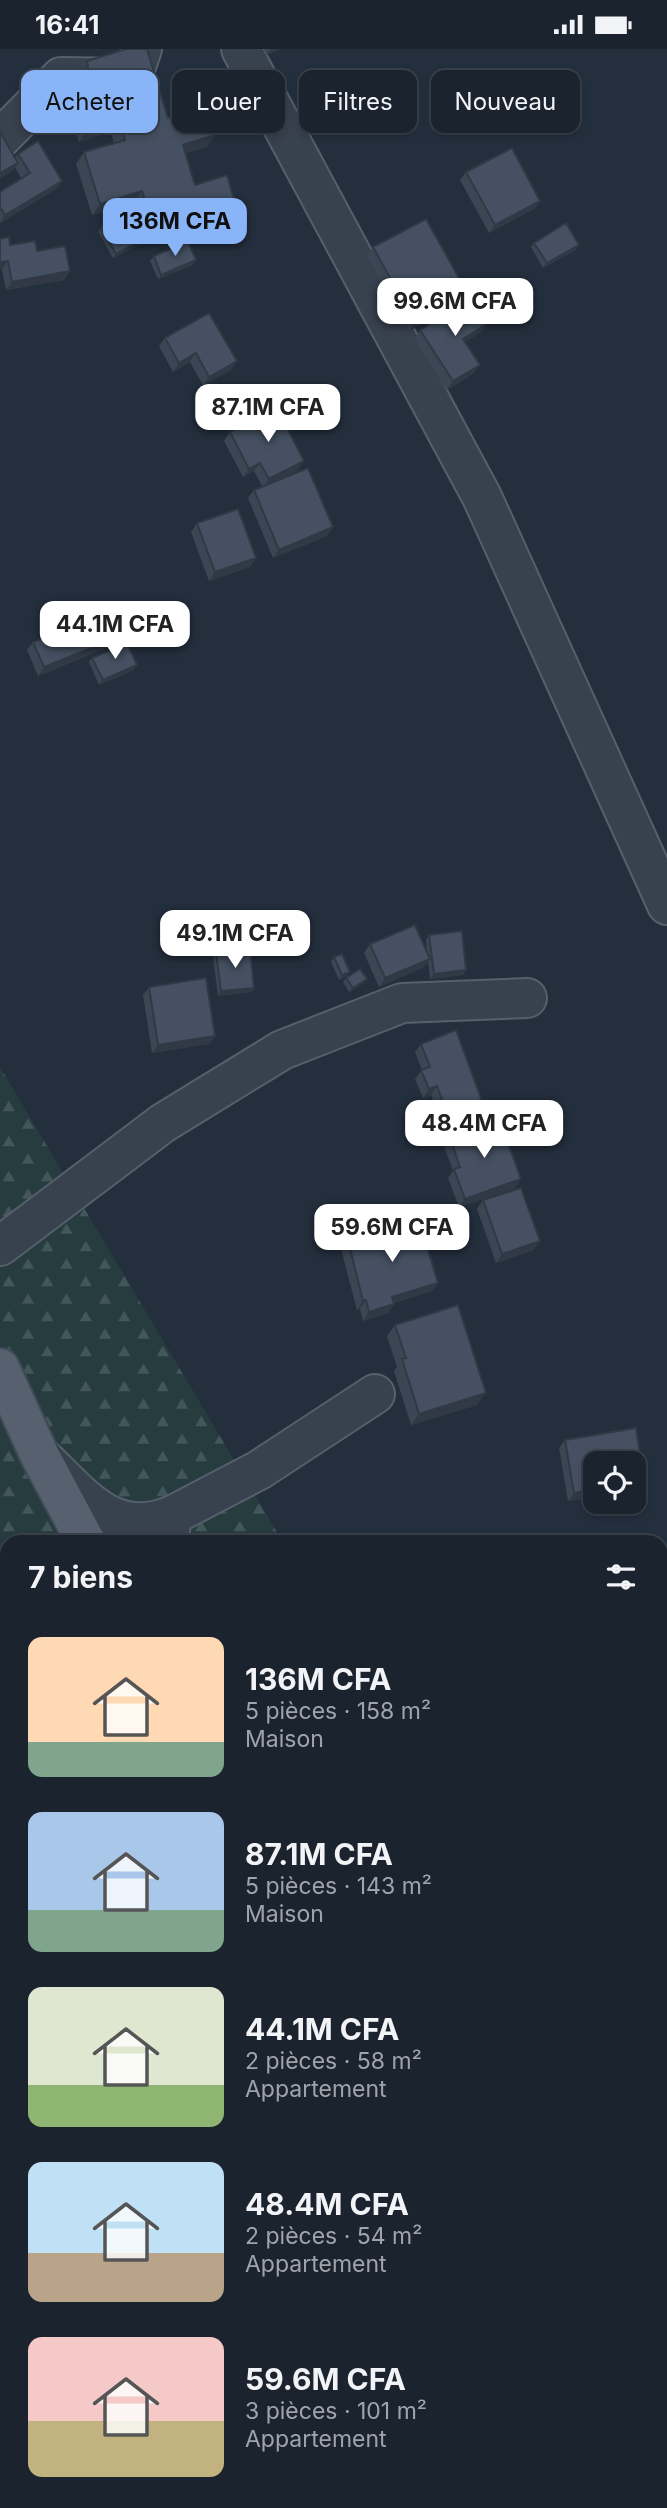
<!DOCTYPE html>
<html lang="fr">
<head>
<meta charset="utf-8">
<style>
  :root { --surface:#1b232e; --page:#282f3a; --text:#f1f3f6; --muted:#a0a4aa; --line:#39404a; --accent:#8ab4f8 }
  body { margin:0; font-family:Inter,sans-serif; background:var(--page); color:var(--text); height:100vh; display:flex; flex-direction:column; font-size:26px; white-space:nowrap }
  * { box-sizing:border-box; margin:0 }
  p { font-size:23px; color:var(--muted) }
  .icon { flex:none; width:38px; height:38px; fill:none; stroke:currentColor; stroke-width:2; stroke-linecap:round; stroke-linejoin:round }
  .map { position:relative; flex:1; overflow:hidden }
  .details { position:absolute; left:0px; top:1486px; width:668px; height:975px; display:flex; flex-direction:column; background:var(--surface); border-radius:21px 21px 0 0; box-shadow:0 4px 10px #0003,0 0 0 2px var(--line) }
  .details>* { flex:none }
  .hud { position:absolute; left:21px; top:21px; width:626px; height:63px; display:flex; gap:14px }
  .buttons { position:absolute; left:583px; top:1402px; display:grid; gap:14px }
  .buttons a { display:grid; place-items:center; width:63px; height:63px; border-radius:14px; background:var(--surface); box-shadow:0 4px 10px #0003,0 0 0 2px var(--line); font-size:35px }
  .price { position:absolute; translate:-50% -60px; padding:0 16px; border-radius:14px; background:#fff; color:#222; font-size:23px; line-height:46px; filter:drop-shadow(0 2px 4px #0008) }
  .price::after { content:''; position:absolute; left:50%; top:42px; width:21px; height:16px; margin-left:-10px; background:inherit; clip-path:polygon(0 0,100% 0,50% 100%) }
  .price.on { background:var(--accent); color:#111 }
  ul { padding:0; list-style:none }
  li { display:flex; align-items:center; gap:21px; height:175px; padding:0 28px }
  li span { display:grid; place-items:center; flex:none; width:196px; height:140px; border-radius:14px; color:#555 }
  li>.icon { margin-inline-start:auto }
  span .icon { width:84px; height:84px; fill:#fffc; stroke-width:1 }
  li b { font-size:30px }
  h2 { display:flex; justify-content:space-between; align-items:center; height:84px; padding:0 28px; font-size:30px }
  .chip { padding:0 24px; border-radius:14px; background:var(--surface); box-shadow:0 4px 10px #0003,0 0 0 2px var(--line); font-size:24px; line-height:63px }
  .chip.on { background:var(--accent); color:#111 }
  .status { display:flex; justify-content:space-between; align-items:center; height:49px; padding:0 35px; background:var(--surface); direction:ltr }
  .status svg { height:19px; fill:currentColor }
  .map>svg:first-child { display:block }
  .forest { fill:url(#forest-firs) }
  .wetland { fill:url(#wetland-marsh) }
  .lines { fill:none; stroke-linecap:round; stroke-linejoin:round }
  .street-casing { stroke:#565f6c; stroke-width:42 }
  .primary-casing { stroke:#414a57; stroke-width:42 }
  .street { stroke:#38414e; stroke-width:38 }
  .primary { stroke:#56606e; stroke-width:38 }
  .wall { fill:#3b4654 }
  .shaded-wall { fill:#303945 }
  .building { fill:#455162; stroke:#303945; stroke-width:2 }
</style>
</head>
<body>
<div class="status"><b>16:41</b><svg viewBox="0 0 49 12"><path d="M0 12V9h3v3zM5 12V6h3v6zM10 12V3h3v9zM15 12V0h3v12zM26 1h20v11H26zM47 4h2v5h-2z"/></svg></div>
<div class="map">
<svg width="667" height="2459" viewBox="0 0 667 2459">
  <defs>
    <pattern id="forest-firs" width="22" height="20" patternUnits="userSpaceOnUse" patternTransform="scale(1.75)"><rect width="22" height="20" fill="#263c3f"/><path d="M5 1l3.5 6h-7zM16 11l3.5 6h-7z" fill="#435659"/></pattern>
    <pattern id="wetland-marsh" width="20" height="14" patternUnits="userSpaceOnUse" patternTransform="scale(1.75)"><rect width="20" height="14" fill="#263c3f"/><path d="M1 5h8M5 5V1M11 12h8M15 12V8" fill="none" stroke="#435659"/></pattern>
  </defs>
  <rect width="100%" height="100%" fill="#242f3e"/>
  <path class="forest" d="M0 1018 283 1493H7V2123L0 2122Z
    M667 1754V2191L662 2190V1755Z"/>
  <path class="wetland" d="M0 2122 7 2123V2454H662V2190L667 2191V2459H0Z"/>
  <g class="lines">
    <g class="street-casing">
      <path id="street" d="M241 0 482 448 667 856
        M0 90 61 28 132 29 142 0
        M0 1197 163 1074 282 1001 402 954 527 949
        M45 1411C84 1448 114 1491 173 1466
        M156 1493 170 1480 173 1466 259 1421 375 1345"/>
    </g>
    <g class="primary-casing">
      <path id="primary" d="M0 1319 39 1405 86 1493
        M562 2454 565 2459"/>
    </g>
    <use href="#street" class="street"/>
    <use href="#primary" class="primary"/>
  </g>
  <path class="wall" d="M264 0H280L267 6Z
    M87 12 168 69 215 86 206 98 186 104 195 136 226 162 201 170 195 178 146 193V191L144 193 113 209 98 183 101 178 141 174 134 154 92 166 76 115 84 103 114 94 111 83 79 93 61 35 69 24 81 20Z
    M0 83 15 108 18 105 62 132 56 140 0 174V143L21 129 15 118 12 122 0 129Z
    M466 123 540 152 534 160 489 184 460 131Z
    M0 190 10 196 37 202 70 222 64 231 6 241 2 220 0 221Z
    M534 194 579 196 576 201 543 219 531 198Z
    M373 198 453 238 431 250 438 262 432 270 409 282 367 207Z
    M154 207 193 216 158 230 150 212Z
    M488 274 482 282 465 293 474 324 447 341 414 290 420 281Z
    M165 289 231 321 203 336 190 313 173 323 159 297Z
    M230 383 298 421 278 431 327 487 273 509 248 449 254 441 262 437 254 422 243 428 224 392Z
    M197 474 256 509 250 518 209 532 191 483Z
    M129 584 123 592 38 627 27 601 33 593Z
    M92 609 134 621 99 636 89 613Z
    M429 886 466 921 463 926 430 930 428 913 424 918 379 938 364 904 370 895 427 902 426 890Z
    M216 903 254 939 251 943 218 947 213 908Z
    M334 908 350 923 346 927 339 931 331 913Z
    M346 929 364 934 349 943 343 933Z
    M149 938 215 987 209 995 152 1004 143 946Z
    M421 995 486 1063 480 1072 446 1085 431 1046 423 1049 415 1030 422 1021 415 1003Z
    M450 1089 521 1130 515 1139 459 1158 448 1129 453 1122 444 1097Z
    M483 1151 534 1201 496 1214 477 1160Z
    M348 1191 438 1234 432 1242 394 1254 388 1264 363 1272 360 1260 357 1261 341 1200Z
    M395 1276 477 1356 411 1376 394 1322 397 1318 387 1287Z
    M565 1391 638 1441 568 1452 559 1399Z"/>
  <path class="shaded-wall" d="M271 0H280L267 6Z
    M119 71 111 83 79 93 87 81Z
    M215 86 206 98 175 108 183 96Z
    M18 114 12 122 0 129V124Z
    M62 132 56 140 0 174 5 166Z
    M142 142 134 154 92 166 100 155Z
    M234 150 226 162 201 170 195 178 146 193 154 181 201 161Z
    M540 152 534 160 489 184 495 176Z
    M148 188 144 193 113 209 116 205Z
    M579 196 576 201 543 219 547 214Z
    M196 211 193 216 158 230 161 226Z
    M8 212 2 220 0 221V213Z
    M70 222 64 231 6 241 12 233Z
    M459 229 453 238 423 254 429 246Z
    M438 262 432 270 409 282 415 274Z
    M488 274 482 282 457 299 463 290Z
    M196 304 190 313 173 323 179 314Z
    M237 312 231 321 203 336 209 328Z
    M480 316 474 324 447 341 453 332Z
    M304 412 298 421 263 439 269 430Z
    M260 414 254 422 243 428 249 420Z
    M333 478 327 487 273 509 279 501Z
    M256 509 250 518 209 532 215 523Z
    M129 584 123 592 38 627 44 618Z
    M137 616 134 621 99 636 103 631Z
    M430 910 424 918 379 938 385 929Z
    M466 921 463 926 430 930 434 925Z
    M350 923 346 927 339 931 342 926Z
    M367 930 364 934 349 943 353 939Z
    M254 939 251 943 218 947 221 942Z
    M215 987 209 995 152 1004 158 996Z
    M437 1037 431 1046 423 1049 429 1040Z
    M486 1063 480 1072 446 1085 452 1077Z
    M521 1130 515 1139 459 1158 465 1150Z
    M540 1192 534 1201 496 1214 502 1205Z
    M438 1234 432 1242 386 1256 392 1248Z
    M366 1251 360 1260 357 1261 363 1252Z
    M394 1255 388 1264 363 1272 369 1263Z
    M486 1344 477 1356 411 1376 419 1365Z
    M644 1432 638 1441 634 1442V1434Z
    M595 1440V1448L568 1452 574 1444Z"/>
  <path class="building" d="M126 0H147L168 69 206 58 215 86 183 96 195 136 227 126 234 150 201 161 203 167 154 181 142 142 100 155 84 103 125 91 119 71 87 81 69 24 88 18 87 12Z
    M0 83 18 114 0 124Z
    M38 92 62 132 5 166 0 158V143L30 124 18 105Z
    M512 99 540 152 495 176 466 123Z
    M134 161 148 188 116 205 101 178Z
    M426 170 459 229 429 246 438 262 415 274 373 198Z
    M566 174 579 196 547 214 534 194Z
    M9 188 10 196 35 192 37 202 65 197 70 222 12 233 8 212 0 213V190Z
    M188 192 196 211 161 226 154 207Z
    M472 249 488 274 463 290 480 316 453 332 420 281Z
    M209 264 237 312 209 328 196 304 179 314 165 289Z
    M277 359 304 412 269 430 260 414 249 420 230 383Z
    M308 419 333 478 279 501 254 441Z
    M238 460 256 509 215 523 197 474Z
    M118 557 129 584 44 618 33 593Z
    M127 594 137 616 103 631 92 609Z
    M415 876 430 910 385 929 370 895Z
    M462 882 466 921 434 925 429 886Z
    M250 899 254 939 221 942 216 903Z
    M342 905 350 923 342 926 334 908Z
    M360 920 367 930 353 939 346 929Z
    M206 929 215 987 158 996 149 938Z
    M456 981 486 1063 452 1077 437 1037 429 1040 421 1021 430 1018 421 995Z
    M500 1072 521 1130 465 1150 454 1120 460 1118 450 1089Z
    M521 1139 540 1192 502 1205 483 1151Z
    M419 1171 438 1234 392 1248 394 1255 369 1263 366 1251 363 1252 348 1191Z
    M458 1256 486 1344 419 1365 402 1310 406 1309 395 1276Z
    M636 1379 644 1432 634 1434V1414H595V1440L574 1444 565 1391Z"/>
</svg>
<div class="buttons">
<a><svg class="icon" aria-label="locate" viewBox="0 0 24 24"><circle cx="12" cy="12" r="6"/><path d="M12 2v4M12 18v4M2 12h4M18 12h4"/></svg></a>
</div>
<b class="price on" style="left:175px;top:209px">136M CFA</b>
<b class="price" style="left:455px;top:289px">99.6M CFA</b>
<b class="price" style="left:268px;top:395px">87.1M CFA</b>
<b class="price" style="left:115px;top:612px">44.1M CFA</b>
<b class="price" style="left:235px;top:921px">49.1M CFA</b>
<b class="price" style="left:484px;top:1111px">48.4M CFA</b>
<b class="price" style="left:392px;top:1215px">59.6M CFA</b>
<div class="hud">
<a class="chip on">Acheter</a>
<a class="chip">Louer</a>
<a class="chip">Filtres</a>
<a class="chip">Nouveau</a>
</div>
<section class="details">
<h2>7 biens<svg class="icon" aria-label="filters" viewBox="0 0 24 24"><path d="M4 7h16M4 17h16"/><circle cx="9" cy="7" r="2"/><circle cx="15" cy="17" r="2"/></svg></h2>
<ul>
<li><span style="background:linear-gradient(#ffd9b3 75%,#7fa58c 0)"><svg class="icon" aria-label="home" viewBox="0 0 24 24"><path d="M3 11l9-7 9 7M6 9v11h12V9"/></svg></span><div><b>136M CFA</b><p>5 pièces · 158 m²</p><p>Maison</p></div></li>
<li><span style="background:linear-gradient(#a9c7e8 70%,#7fa58c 0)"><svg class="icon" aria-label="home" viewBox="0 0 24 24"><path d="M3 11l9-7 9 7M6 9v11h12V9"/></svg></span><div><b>87.1M CFA</b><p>5 pièces · 143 m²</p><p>Maison</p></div></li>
<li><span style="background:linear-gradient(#dfe7d0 70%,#8fb573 0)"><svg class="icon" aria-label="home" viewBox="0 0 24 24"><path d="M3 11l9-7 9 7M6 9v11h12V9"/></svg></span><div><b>44.1M CFA</b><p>2 pièces · 58 m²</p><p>Appartement</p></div></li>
<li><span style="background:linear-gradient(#bfe0f5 65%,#b9a48a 0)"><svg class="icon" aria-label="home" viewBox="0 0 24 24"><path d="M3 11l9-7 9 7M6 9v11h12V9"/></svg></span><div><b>48.4M CFA</b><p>2 pièces · 54 m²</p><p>Appartement</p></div></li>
<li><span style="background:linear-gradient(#f6c9c9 60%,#c2b280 0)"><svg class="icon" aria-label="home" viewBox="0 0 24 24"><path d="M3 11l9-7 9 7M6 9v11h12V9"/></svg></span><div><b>59.6M CFA</b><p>3 pièces · 101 m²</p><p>Appartement</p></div></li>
</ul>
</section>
</div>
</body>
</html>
